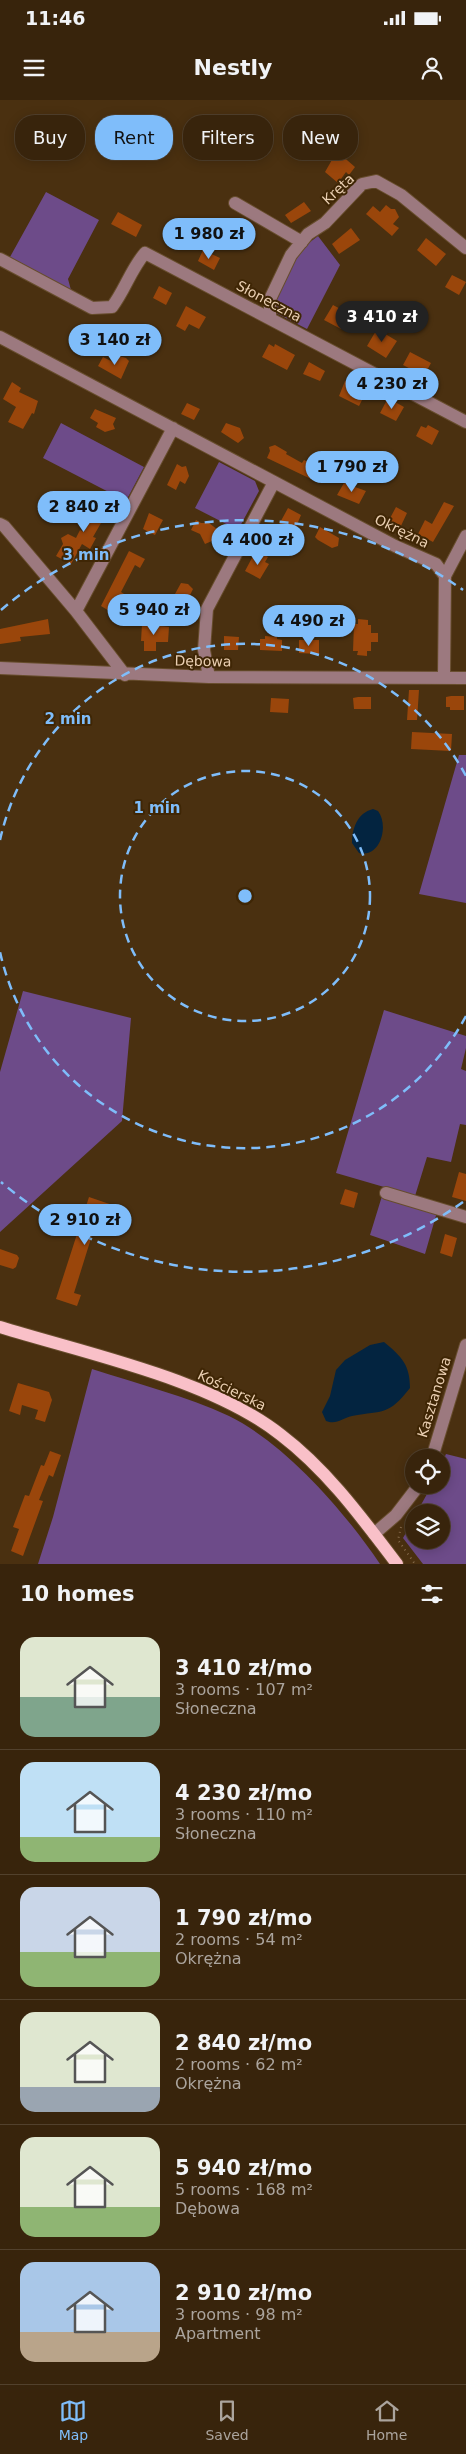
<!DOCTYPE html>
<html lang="en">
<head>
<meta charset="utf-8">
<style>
  :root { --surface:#38240c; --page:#3f2c15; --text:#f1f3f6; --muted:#aba49d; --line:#52412d; --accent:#7fbdfa }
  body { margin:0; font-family:"DejaVu Sans",sans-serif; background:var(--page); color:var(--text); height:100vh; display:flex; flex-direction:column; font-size:19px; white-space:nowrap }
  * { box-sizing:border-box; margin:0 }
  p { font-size:16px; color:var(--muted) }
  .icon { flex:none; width:28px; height:28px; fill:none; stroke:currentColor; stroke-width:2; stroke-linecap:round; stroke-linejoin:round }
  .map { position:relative; height:1464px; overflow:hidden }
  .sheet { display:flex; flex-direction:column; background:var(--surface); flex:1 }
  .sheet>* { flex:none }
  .guide { position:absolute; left:15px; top:15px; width:436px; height:45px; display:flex; gap:10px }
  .tools { position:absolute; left:405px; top:1349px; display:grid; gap:10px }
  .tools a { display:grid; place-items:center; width:45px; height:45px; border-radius:50%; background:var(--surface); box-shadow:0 2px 12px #0003,0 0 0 1px var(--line); font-size:25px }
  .price { position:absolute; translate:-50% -42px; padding:0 11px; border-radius:18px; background:var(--accent); color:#111; font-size:16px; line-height:32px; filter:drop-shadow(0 1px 2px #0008) }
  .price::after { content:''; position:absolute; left:50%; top:30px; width:15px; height:11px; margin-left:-8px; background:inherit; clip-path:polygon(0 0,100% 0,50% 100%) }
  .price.current { background:#222; color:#fff }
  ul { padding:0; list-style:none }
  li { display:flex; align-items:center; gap:15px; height:125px; padding:0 20px }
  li+li { border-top:1px solid var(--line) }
  li span { display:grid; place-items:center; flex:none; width:140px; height:100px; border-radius:15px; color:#555 }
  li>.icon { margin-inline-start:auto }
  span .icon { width:60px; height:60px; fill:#fffc; stroke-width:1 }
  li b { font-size:21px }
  h2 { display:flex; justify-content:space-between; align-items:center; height:60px; padding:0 20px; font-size:21px }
  .chip { padding:0 18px; border-radius:20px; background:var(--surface); box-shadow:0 2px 12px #0003,0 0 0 1px var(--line); font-size:18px; line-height:45px }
  .chip.current { background:var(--accent); color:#111 }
  .status { display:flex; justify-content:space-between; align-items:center; height:35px; padding:0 25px; background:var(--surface); direction:ltr }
  .status svg { height:14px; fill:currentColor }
  header { display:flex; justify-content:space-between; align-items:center; height:65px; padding:0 20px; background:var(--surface); font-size:22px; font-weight:700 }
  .menu { display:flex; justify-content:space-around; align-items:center; height:70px; border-top:1px solid var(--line); background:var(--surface); font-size:14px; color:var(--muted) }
  .menu a { display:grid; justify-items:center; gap:2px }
  .menu .current { color:var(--accent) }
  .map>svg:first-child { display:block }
  .green { fill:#6d4b89 }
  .water { fill:#032440 }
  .building { fill:#9a460b }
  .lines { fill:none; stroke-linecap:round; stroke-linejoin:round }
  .minor-casing { stroke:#674d2d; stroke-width:14 }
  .major-casing { stroke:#674d2d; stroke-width:14 }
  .path { stroke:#876c4d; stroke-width:2; stroke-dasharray:1 4; stroke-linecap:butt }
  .minor { stroke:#9c797f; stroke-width:12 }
  .major { stroke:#f9c0c8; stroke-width:12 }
  .ring { fill:none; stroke:#7fbdfa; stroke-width:2.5; stroke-dasharray:9 6 }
  .labels { text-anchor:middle; stroke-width:4; stroke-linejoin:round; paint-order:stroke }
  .street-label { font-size:14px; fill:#eacfb2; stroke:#3f2605 }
  .centre { fill:#7fbdfa; stroke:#3f2605; stroke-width:2.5 }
  .ring-label { font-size:15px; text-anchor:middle; font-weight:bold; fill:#7fbdfa; stroke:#3f2605; stroke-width:4; stroke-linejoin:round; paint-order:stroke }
</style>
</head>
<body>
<div class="status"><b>11:46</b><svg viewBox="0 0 49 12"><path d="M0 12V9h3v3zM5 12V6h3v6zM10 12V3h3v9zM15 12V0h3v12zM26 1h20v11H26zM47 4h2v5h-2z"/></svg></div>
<header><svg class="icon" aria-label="menu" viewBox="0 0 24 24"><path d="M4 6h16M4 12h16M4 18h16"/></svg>Nestly<svg class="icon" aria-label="person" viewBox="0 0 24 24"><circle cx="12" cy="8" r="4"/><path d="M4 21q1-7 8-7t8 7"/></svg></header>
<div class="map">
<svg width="466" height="1464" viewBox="0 0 466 1464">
  <rect width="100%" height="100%" fill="#4a3010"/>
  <path class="green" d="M46 92 99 120 68 179 71 190 10 157Z
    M318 136 340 165 307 229 276 213 273 203 301 149Z
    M61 323 144 367 126 401 43 358Z
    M219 362 255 381 259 391 238 430 195 408Z
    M459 655H466V803L419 794Z
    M23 891 131 918 122 1021 0 1132V972Z
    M384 910 466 936V948L461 969 466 971V1025L460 1024 451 1062 427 1057 415 1096 336 1073Z
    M382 1096 437 1112 425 1154 370 1135Z
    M92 1269C138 1284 186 1296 229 1316 286 1344 345 1412 380 1464H38L53 1417Z
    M446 1354 466 1359V1464H423L403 1438 414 1419V1440H441V1412H417L432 1385H441V1365Z"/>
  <path class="water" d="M373 709 378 711C389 725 381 758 359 753L352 743C352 729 357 713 373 709Z
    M384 1242C402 1257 410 1265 410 1288 388 1316 384 1310 352 1316 342 1318 337 1325 326 1321L322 1312 330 1296 336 1270 345 1260 370 1245Z"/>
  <path class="building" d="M232 16 246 22 245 24 256 30 247 46 229 36 230 33 224 30Z
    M340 54 355 67 349 75 346 72 338 83 325 72 333 58 335 60Z
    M304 102 311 111 291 123 285 115Z
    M386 105 391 109H395L399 117 393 124 399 128 392 136 366 114 373 106 380 112Z
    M118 112 142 125 136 137 111 124Z
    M351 128 360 140 339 154 332 144Z
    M426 138 446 154 436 166 417 150Z
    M203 150 220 158 214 170 198 161Z
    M452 175 466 182 459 195 445 187Z
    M159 186 172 193 166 205 153 198Z
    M333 205 350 214 341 229 324 220Z
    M186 206 206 217 199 229 189 224 185 231 176 226Z
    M377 229 397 241 386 258 367 246Z
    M269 244 274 247 275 244 295 255 287 270 262 257Z
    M410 252 431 263 424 276 403 265Z
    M119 256 126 258 129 261 121 279 98 266 103 257 115 263Z
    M309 262 325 271 320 281 303 274Z
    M345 281 365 294 359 306 339 296Z
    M12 282 21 288 19 292 38 301 34 314 32 313 23 329 8 322 16 307 3 299Z
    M388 298 404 307 396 321 380 313Z
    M187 303 200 309 194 320 181 314Z
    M95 309 116 318 113 324 115 329 105 332 96 327 98 323 90 318Z
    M226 323 240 328 244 338 238 343 221 332Z
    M428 325 439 331 432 345 416 336 421 326 426 328Z
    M275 345 287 352 286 354 302 363 304 360 318 367 311 379 267 358 270 351 269 347Z
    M177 364 182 367 186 366 189 376 185 384 180 381 176 390 167 385Z
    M344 383 366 391 359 404 337 395Z
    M105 398 113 402 93 437 96 438 90 449 82 444 71 464 56 456 63 444 61 438 68 434 76 438 80 430 84 432 94 412 92 411 97 401Z
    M444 402 454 406 433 442 418 434 425 420 432 424Z
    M396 407 407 413 400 428 388 422Z
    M288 408 301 415 291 439 283 435 279 442 264 435 269 426 276 430Z
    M149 413 163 420 155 435 143 429Z
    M196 420 201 423H209L218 430 212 441 205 444 200 434 191 430Z
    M320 427 339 438 338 446 332 448 318 440 315 437Z
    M129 451 145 459 140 468 135 465 121 492 124 494 111 512 101 506Z
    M259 452 268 457 265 462 269 464 260 479 245 471 253 456 256 457Z
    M181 483 188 484 193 489 183 509H175L170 503Z
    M48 519 50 534 20 537 21 541 0 544V529Z
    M358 519 368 520V525H371V533H378V542H371V551H367V556L357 555 358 551H353L354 524H358Z
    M142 524 169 527 168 542H156V551H144V541H141Z
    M224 536 239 537 238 550H224Z
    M265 536 277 537V539L282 540V551L260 550V539H265Z
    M299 540H319V554L299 553Z
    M409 590H419L417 620H407Z
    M451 596H464V610H450V607H446V597Z
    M358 597H371V609H354L353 598Z
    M271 598 289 599 288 613 270 612Z
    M412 632 452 634 451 651 411 649Z
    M459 1072 466 1074V1101L452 1097Z
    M345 1089 358 1093 354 1108 340 1104Z
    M89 1097 127 1110 123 1124 98 1116 74 1193 81 1195 77 1206 56 1199Z
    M445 1134 457 1138 452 1157 440 1153Z
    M0 1149 17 1155 19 1158 16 1167 13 1169 0 1165Z
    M18 1283 49 1292 52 1300 45 1322 35 1319 38 1310 22 1305 20 1315 9 1311Z
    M50 1351 61 1355 53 1377 49 1375 39 1400 43 1401 23 1456 11 1451 19 1429 13 1427 25 1395 29 1396 41 1365 44 1366Z"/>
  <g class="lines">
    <g class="minor-casing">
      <path id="minor" d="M235 103 302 142
        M0 159 92 208 112 207C125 190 131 169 145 153L466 322
        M270 217V199L291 155 308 134 325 123 362 84 376 81 401 95 466 148
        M0 237 395 446 436 464 445 476 444 577
        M0 424 4 426 76 511
        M445 476 466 436
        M0 568 209 577 466 578
        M125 575 76 511 173 328
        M209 577 204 550 207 509 274 382
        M386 1093 466 1117
        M432 1358 466 1245
        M374 1434 396 1415 419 1385"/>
    </g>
    <g class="major-casing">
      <path id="major" d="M0 1227C87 1254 210 1279 281 1335 327 1370 362 1418 397 1464"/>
    </g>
    <path class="path" d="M401 1427 398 1440 415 1464"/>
    <use href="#minor" class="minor"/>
    <use href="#major" class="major"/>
  </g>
  <g class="ring">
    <circle cx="245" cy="796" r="125"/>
    <path d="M466 916A251 251 0 0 1 0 852M0 740A251 251 0 0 1 466 676"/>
    <path d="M463 1102A376 376 0 0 1 1 1082M1 510A376 376 0 0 1 463 490"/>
  </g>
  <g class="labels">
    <g class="street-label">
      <text transform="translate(338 89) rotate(-43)" y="5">Kręta</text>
      <text transform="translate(269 201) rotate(28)" y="5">Słoneczna</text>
      <text transform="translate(402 431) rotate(26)" y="5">Okrężna</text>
      <text transform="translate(203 561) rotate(1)" y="5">Dębowa</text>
      <text transform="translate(232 1290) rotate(26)" y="5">Kościerska</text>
      <text transform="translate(434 1297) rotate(-73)" y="5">Kasztanowa</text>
    </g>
  </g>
  <circle cx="245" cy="796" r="8" class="centre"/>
  <g class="ring-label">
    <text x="86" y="460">3 min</text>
    <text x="68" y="624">2 min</text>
    <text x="157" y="713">1 min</text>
  </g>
</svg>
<div class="tools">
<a><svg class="icon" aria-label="locate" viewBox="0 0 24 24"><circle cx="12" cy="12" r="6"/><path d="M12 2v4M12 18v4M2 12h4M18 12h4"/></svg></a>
<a><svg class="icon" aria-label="layers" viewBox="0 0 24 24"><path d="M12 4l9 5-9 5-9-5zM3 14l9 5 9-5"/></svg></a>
</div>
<b class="price" style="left:209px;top:160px">1 980 zł</b>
<b class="price current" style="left:382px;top:243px">3 410 zł</b>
<b class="price" style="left:115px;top:266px">3 140 zł</b>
<b class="price" style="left:392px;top:310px">4 230 zł</b>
<b class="price" style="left:352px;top:393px">1 790 zł</b>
<b class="price" style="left:84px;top:433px">2 840 zł</b>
<b class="price" style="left:258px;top:466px">4 400 zł</b>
<b class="price" style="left:154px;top:536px">5 940 zł</b>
<b class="price" style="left:309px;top:547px">4 490 zł</b>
<b class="price" style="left:85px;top:1146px">2 910 zł</b>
<div class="guide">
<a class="chip">Buy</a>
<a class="chip current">Rent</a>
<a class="chip">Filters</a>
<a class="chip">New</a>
</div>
</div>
<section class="sheet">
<h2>10 homes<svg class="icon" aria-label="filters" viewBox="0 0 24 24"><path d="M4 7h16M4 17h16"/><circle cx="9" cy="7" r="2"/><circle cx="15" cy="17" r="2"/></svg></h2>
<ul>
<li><span style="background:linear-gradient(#dfe7d0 60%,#7fa58c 0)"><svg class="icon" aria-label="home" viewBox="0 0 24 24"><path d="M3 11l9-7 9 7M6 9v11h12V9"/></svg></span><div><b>3 410 zł/mo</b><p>3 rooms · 107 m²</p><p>Słoneczna</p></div></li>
<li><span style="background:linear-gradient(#bfe0f5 75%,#8fb573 0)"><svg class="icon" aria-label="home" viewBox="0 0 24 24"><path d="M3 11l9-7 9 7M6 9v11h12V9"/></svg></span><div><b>4 230 zł/mo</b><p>3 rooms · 110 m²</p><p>Słoneczna</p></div></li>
<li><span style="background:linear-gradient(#c9d6e8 65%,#8fb573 0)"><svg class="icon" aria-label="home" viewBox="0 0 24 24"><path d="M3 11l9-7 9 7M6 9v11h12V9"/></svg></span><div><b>1 790 zł/mo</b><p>2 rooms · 54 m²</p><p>Okrężna</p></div></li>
<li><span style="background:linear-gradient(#dfe7d0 75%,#9aa5b1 0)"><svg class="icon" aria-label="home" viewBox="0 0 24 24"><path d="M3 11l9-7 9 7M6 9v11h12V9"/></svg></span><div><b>2 840 zł/mo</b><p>2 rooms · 62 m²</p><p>Okrężna</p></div></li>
<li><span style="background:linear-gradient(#dfe7d0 70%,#8fb573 0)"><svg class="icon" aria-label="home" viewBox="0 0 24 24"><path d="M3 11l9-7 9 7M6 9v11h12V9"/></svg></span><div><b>5 940 zł/mo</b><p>5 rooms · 168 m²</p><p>Dębowa</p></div></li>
<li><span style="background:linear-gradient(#a9c7e8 70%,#b9a48a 0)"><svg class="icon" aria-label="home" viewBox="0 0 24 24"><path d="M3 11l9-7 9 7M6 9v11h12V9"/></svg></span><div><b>2 910 zł/mo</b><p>3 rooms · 98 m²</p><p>Apartment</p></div></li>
</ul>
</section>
<nav class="menu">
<a class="current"><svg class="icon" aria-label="map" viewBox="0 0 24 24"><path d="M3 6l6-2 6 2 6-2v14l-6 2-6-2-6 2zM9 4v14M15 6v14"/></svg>Map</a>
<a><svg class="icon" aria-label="saved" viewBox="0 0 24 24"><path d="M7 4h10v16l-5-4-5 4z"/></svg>Saved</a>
<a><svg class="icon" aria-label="home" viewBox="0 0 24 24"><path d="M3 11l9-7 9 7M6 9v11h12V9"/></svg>Home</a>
</nav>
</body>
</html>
